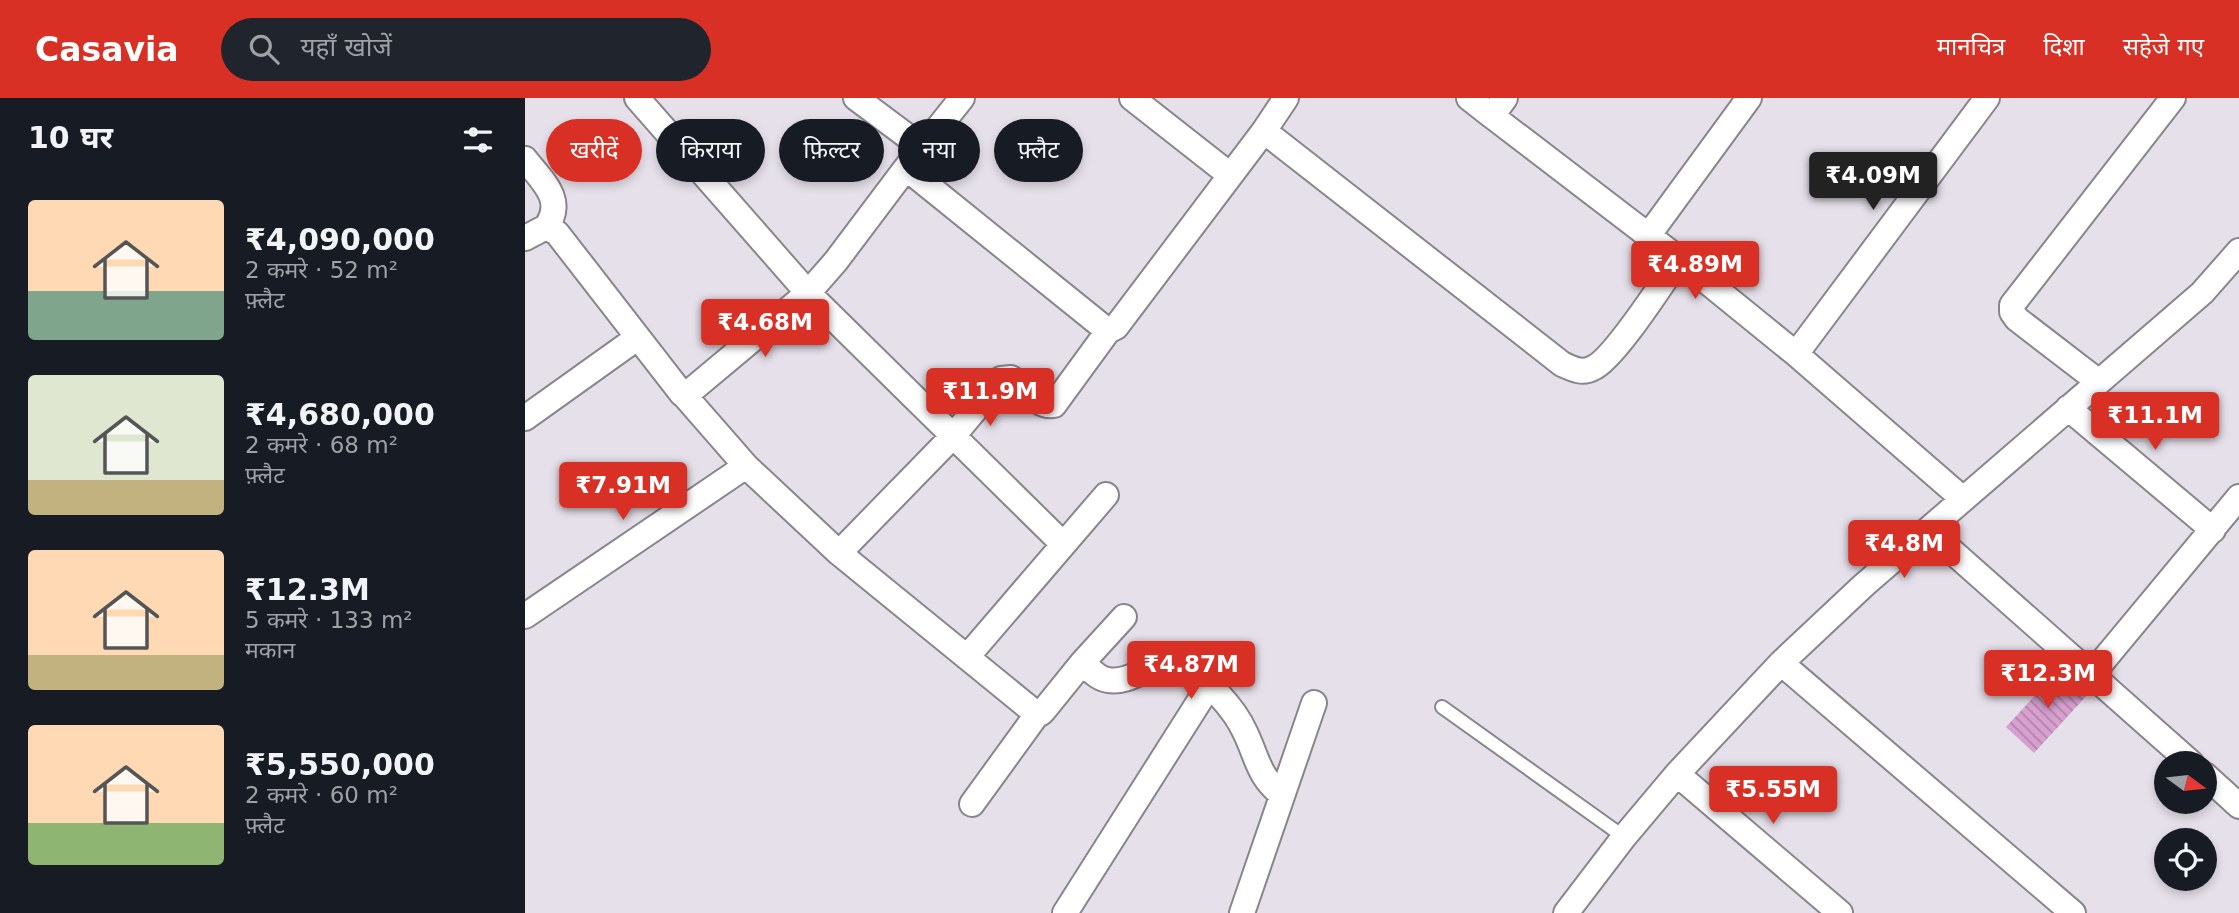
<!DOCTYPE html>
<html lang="hi">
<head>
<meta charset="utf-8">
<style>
  :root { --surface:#171b24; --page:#20242c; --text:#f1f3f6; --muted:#9ea1a6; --accent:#d93025 }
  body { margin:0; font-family:"DejaVu Sans","Noto Sans Devanagari",sans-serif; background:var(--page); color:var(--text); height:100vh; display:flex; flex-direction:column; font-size:26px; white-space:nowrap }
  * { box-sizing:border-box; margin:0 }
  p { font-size:23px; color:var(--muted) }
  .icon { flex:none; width:38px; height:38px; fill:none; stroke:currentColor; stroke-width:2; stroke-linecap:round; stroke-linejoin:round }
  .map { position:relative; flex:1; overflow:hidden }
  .side { display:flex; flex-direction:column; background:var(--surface); width:525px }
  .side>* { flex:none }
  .hud { position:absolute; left:21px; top:21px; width:665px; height:63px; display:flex; gap:14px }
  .needle { width:46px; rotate:105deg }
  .controls { position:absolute; left:1629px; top:653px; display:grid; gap:14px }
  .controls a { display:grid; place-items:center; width:63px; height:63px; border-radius:50%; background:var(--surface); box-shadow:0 4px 10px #0003; font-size:35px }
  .price { position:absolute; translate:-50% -60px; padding:0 16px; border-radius:7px; background:var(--accent); color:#fff; font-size:23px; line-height:46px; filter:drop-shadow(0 2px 4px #0008) }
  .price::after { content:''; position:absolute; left:50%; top:42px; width:21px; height:16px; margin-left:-10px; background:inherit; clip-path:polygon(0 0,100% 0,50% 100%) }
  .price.on { background:#222; color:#fff }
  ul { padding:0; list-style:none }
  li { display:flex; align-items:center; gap:21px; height:175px; padding:0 28px }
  li span { display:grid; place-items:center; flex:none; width:196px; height:140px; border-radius:7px; color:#555 }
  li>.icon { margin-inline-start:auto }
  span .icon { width:84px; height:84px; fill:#fffc; stroke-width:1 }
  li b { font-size:30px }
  h2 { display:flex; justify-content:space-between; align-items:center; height:84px; padding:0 28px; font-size:30px }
  .tag { padding:0 24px; border-radius:32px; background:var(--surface); box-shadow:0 4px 10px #0003; font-size:24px; line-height:63px }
  .tag.on { background:var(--accent); color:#fff }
  header { display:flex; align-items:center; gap:42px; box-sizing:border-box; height:98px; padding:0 35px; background:var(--accent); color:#fff }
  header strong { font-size:33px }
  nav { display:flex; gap:38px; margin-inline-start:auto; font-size:24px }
  .search { width:490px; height:63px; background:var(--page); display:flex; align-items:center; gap:18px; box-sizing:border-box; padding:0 24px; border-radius:38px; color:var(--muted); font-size:26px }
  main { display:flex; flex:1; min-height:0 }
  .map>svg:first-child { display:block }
  .building { fill:url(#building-back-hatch) }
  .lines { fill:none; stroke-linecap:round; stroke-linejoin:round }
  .lane-casing { stroke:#8a848d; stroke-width:16 }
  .street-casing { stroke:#8a848d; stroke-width:28 }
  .lane { stroke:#fff; stroke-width:12 }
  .street { stroke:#fff; stroke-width:24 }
</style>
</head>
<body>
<header>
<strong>Casavia</strong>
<div class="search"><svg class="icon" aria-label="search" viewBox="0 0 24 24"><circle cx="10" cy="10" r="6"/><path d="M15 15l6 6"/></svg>यहाँ खोजें</div>
<nav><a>मानचित्र</a><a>दिशा</a><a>सहेजे गए</a></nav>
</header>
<main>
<section class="side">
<h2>10 घर<svg class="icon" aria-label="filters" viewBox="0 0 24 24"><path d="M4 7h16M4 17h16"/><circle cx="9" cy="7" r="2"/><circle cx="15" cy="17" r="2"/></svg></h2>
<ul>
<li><span style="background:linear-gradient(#ffd9b3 65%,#7fa58c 0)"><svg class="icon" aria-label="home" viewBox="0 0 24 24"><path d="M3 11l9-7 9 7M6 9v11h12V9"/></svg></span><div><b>₹4,090,000</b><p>2 कमरे · 52 m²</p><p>फ़्लैट</p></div></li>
<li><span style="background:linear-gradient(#dfe7d0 75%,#c2b280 0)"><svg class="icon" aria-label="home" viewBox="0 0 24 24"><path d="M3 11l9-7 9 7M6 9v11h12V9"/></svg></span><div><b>₹4,680,000</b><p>2 कमरे · 68 m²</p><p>फ़्लैट</p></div></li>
<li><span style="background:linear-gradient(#ffd9b3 75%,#c2b280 0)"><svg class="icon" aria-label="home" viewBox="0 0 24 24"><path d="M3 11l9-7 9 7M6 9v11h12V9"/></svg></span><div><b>₹12.3M</b><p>5 कमरे · 133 m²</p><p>मकान</p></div></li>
<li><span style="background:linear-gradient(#ffd9b3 70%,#8fb573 0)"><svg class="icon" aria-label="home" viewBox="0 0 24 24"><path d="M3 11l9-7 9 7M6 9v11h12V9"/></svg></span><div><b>₹5,550,000</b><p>2 कमरे · 60 m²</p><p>फ़्लैट</p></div></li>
</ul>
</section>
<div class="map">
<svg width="1714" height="815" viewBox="0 0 1714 815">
  <defs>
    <pattern id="building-back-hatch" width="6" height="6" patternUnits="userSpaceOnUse" patternTransform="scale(1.75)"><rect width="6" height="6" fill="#d7a0cf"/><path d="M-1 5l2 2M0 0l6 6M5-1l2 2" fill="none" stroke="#b084a9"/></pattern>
  </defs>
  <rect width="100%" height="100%" fill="#e6e0ea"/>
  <path class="building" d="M1537 568 1565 594 1509 655 1481 629Z"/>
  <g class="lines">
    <g class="lane-casing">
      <path id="lane" d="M917 609 1099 739"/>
    </g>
    <g class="street-casing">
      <path id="street" d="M112 0 283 195 538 446
        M331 0 398 50
        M607 0 705 77
        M944 0 967 18
        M980 0 967 18 1154 161 1271 256 1438 401
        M739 33 1037 266C1048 271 1057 276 1068 270 1089 261 1138 184 1154 161
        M0 61C17 83 41 102 21 129
        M381 70 583 233 591 229 739 33 761 0
        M1123 138 1224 0
        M0 140 21 129 32 135 157 296H162L283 195 311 163 381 70 437 0
        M1271 256 1462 0
        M1574 284 1492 221 1487 214V207L1648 0
        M159 297 221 368 314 455 508 613 516 615 519 612 557 565 599 519
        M1543 310 1688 432
        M0 320 112 240
        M1403 432 1666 665
        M314 455 428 338 476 281 486 280C498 288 512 310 529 307L583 233
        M0 518 221 368
        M442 559 581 397
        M557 565C565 571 573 581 583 582 610 587 634 554 659 568 683 582 709 610 720 634 733 661 733 678 757 697
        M1256 565 1548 815
        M1567 576 1714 399
        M1152 676 1315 815
        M1680 677 1714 708
        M447 706 513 615
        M540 815 684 588
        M717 815 789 605
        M1041 815 1099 739 1152 676 1256 565 1339 487 1677 195 1714 153"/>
    </g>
    <use href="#lane" class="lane"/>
    <use href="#street" class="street"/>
  </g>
</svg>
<div class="controls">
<a><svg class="needle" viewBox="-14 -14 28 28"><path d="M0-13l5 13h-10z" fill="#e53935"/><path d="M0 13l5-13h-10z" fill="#9ea1a6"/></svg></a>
<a><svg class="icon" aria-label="locate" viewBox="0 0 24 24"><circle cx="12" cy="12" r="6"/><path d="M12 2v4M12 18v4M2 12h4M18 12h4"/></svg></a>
</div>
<b class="price on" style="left:1348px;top:114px">₹4.09M</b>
<b class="price" style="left:1170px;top:203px">₹4.89M</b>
<b class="price" style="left:240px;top:261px">₹4.68M</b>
<b class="price" style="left:465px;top:330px">₹11.9M</b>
<b class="price" style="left:1630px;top:354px">₹11.1M</b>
<b class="price" style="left:98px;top:424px">₹7.91M</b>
<b class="price" style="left:1379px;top:482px">₹4.8M</b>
<b class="price" style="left:666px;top:603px">₹4.87M</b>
<b class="price" style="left:1523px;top:612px">₹12.3M</b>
<b class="price" style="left:1248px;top:728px">₹5.55M</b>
<div class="hud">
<a class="tag on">खरीदें</a>
<a class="tag">किराया</a>
<a class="tag">फ़िल्टर</a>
<a class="tag">नया</a>
<a class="tag">फ़्लैट</a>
</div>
</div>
</main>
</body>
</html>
